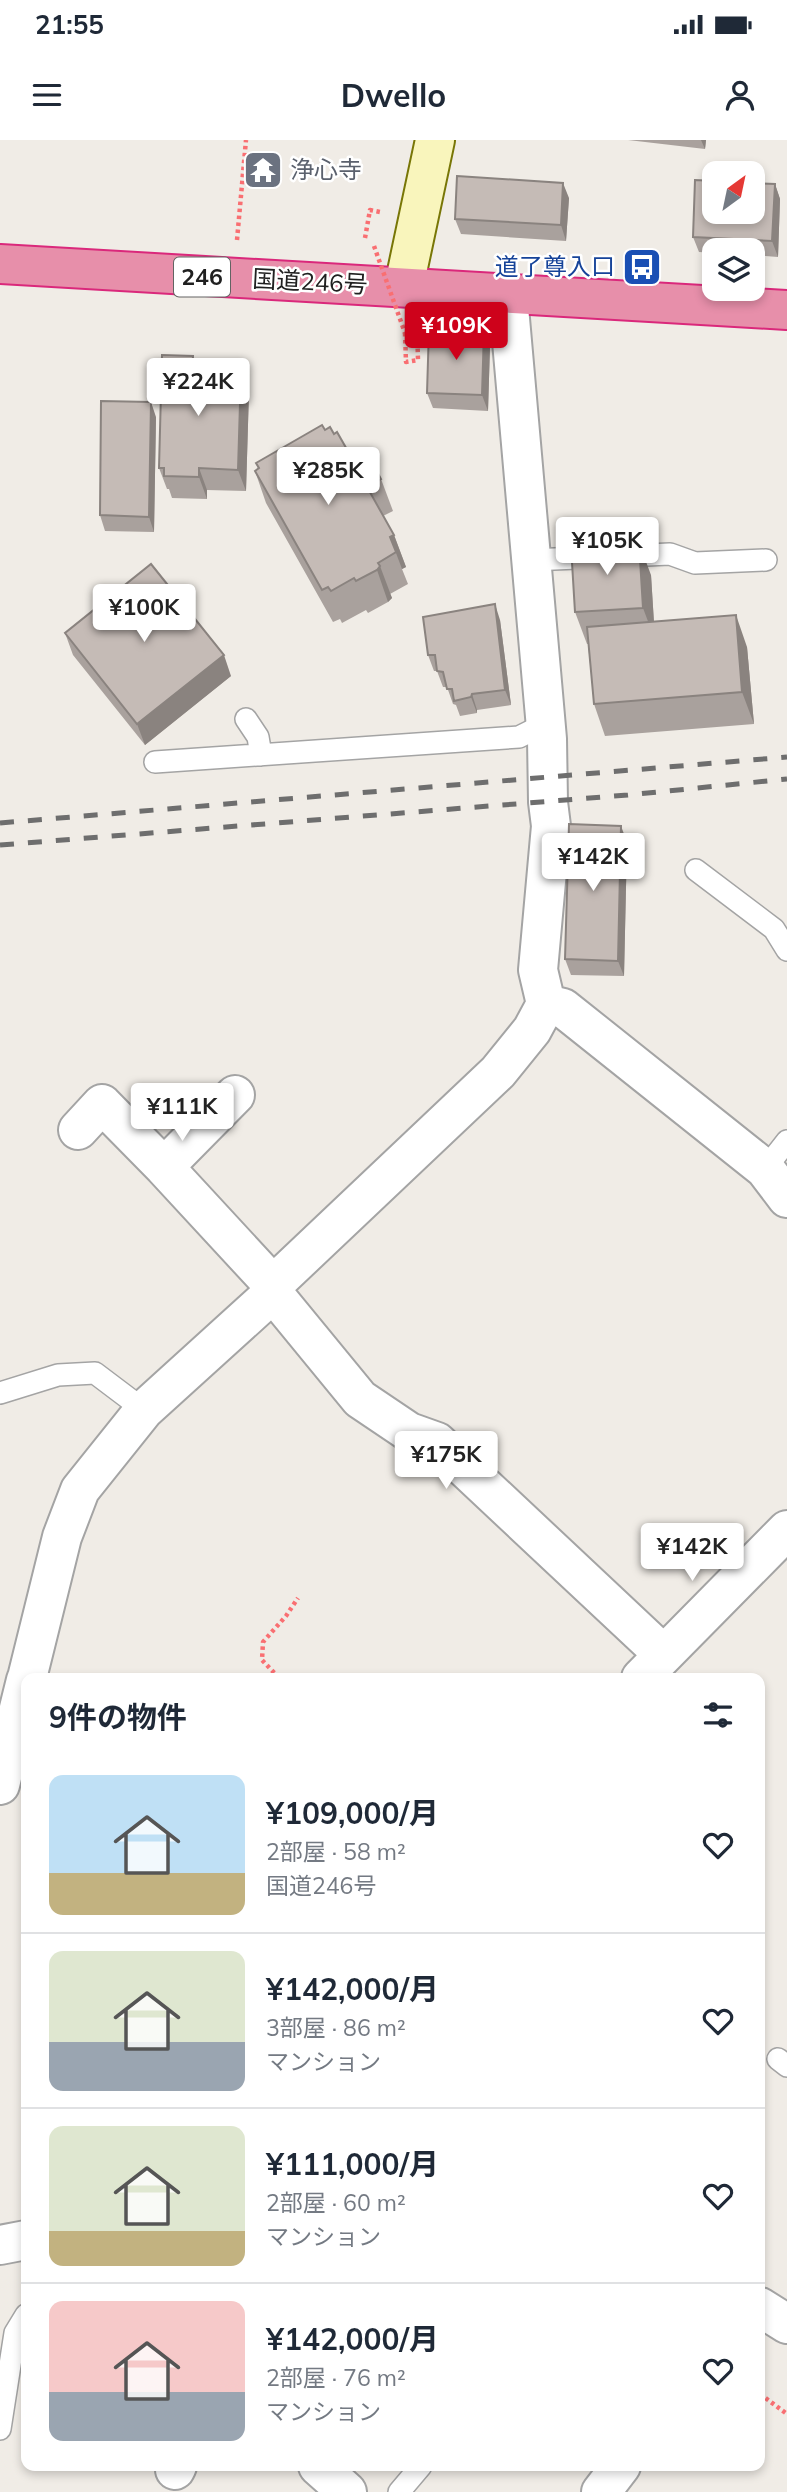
<!DOCTYPE html>
<html lang="ja">
<head>
<meta charset="utf-8">
<style>
  :root { --surface:#fff; --page:#f6f6f7; --text:#1f2937; --muted:#747a83; --line:#e0e1e3; --accent:#ce021b }
  body { margin:0; font-family:Mulish,"Noto Sans JP",sans-serif; background:var(--page); color:var(--text); height:100vh; display:flex; flex-direction:column; font-size:26px; white-space:nowrap }
  * { box-sizing:border-box; margin:0 }
  p { font-size:23px; color:var(--muted) }
  .icon { flex:none; width:38px; height:38px; fill:none; stroke:currentColor; stroke-width:2; stroke-linecap:round; stroke-linejoin:round }
  .map { position:relative; flex:1; overflow:hidden }
  .side { position:absolute; left:21px; top:1533px; width:744px; height:798px; display:flex; flex-direction:column; background:var(--surface); border-radius:14px; box-shadow:0 4px 10px #0003 }
  .side>* { flex:none }
  .needle { width:46px; rotate:33deg }
  .tools { position:absolute; left:702px; top:21px; display:grid; gap:14px }
  .tools a { display:grid; place-items:center; width:63px; height:63px; border-radius:14px; background:var(--surface); box-shadow:0 4px 10px #0003; font-size:35px }
  .price { position:absolute; translate:-50% -60px; padding:0 16px; border-radius:7px; background:#fff; color:#222; font-size:23px; line-height:46px; filter:drop-shadow(0 2px 4px #0008) }
  .price::after { content:''; position:absolute; left:50%; top:42px; width:21px; height:16px; margin-left:-10px; background:inherit; clip-path:polygon(0 0,100% 0,50% 100%) }
  .price.selected { background:var(--accent); color:#fff }
  ul { padding:0; list-style:none }
  li { display:flex; align-items:center; gap:21px; height:175px; padding:0 28px }
  li+li { border-top:2px solid var(--line) }
  li span { display:grid; place-items:center; flex:none; width:196px; height:140px; border-radius:14px; color:#555 }
  li>.icon { margin-inline-start:auto }
  span .icon { width:84px; height:84px; fill:#fffc; stroke-width:1 }
  li b { font-size:30px }
  h2 { display:flex; justify-content:space-between; align-items:center; height:84px; padding:0 28px; font-size:30px }
  .status { display:flex; justify-content:space-between; align-items:center; height:49px; padding:0 35px; background:var(--surface); direction:ltr }
  .status svg { height:19px; fill:currentColor }
  header { display:flex; justify-content:space-between; align-items:center; height:91px; padding:0 28px; background:var(--surface); font-size:32px; font-weight:700 }
  .map>svg:first-child { display:block }
  .lines { fill:none; stroke-linecap:round; stroke-linejoin:round }
  .lane-casing { stroke:#a4a4a4; stroke-width:24 }
  .street-casing { stroke:#a4a4a4; stroke-width:42 }
  .secondary-casing { stroke:#787606; stroke-width:42 }
  .highway-casing { stroke:#da287b; stroke-width:42 }
  .path { stroke:#f96f72; stroke-width:4.5; stroke-dasharray:3.5 3.5; stroke-linecap:butt }
  .lane { stroke:#fff; stroke-width:21 }
  .street { stroke:#fff; stroke-width:38 }
  .secondary { stroke:#f9f5bc; stroke-width:38 }
  .highway { stroke:#e78faa; stroke-width:38 }
  .rail { stroke:#6e6e6e; stroke-width:5; stroke-dasharray:14 14; stroke-linecap:butt }
  .path-bridge { stroke:#f96f72; stroke-width:4.5; stroke-dasharray:3.5 3.5; stroke-linecap:butt }
  .wall { fill:#a9a19d }
  .shaded-wall { fill:#8a837f }
  .building { fill:#c5bbb6; stroke:#8a837f; stroke-width:2 }
  .labels { text-anchor:middle; stroke-width:5; stroke-linejoin:round; paint-order:stroke }
  .shield { fill:#fff; stroke:#636363; stroke-width:2 }
  .shield-label { font-size:23px; font-weight:bold; fill:#202020 }
  .worship-label { font-size:24px; fill:#5b616d; stroke:#fff; text-anchor:start }
  .transit-label { font-size:24px; fill:#164399; stroke:#fff; text-anchor:end }
  .street-label { font-size:24px; fill:#202020; stroke:#fff }
</style>
</head>
<body>
<div class="status"><b>21:55</b><svg viewBox="0 0 49 12"><path d="M0 12V9h3v3zM5 12V6h3v6zM10 12V3h3v9zM15 12V0h3v12zM26 1h20v11H26zM47 4h2v5h-2z"/></svg></div>
<header><svg class="icon" aria-label="menu" viewBox="0 0 24 24"><path d="M4 6h16M4 12h16M4 18h16"/></svg>Dwello<svg class="icon" aria-label="person" viewBox="0 0 24 24"><circle cx="12" cy="8" r="4"/><path d="M4 21q1-7 8-7t8 7"/></svg></header>
<div class="map">
<svg width="787" height="2352" viewBox="0 0 787 2352">
  <rect width="100%" height="100%" fill="#f0ece6"/>
  <g class="lines">
    <g class="lane-casing">
      <path id="lane" d="M531 420 670 414 695 423 766 420
        M246 579 258 597 261 615
        M155 622 519 597 545 584
        M696 730 774 789 787 810
        M765 1029 787 1001
        M0 1253 58 1235 95 1233 144 1270
        M778 1919 787 1926
        M0 2289 15 2193 26 2175
        M399 2352 421 2326"/>
    </g>
    <g class="street-casing">
      <path id="street" d="M546 864 563 868 765 1029 787 1058
        M78 990 102 964 164 1027 273 1145
        M164 1027 235 955
        M273 1153 360 1259 409 1292 437 1302 663 1514
        M27 1538 62 1397 80 1350 144 1270 273 1153V1145L498 932 532 890 546 864 538 830 551 686 548 662 547 599 508 156
        M641 1538 787 1390
        M0 1645 26 1540
        M0 2105 26 2100
        M760 2167 787 2184
        M318 2326 347 2352
        M175 2330 177 2326
        M601 2352 621 2326"/>
    </g>
    <g class="secondary-casing">
      <path id="secondary" d="M404 146 435 0"/>
    </g>
    <g class="highway-casing">
      <path id="highway" d="M0 124 787 170"/>
    </g>
    <path class="path" d="M365 98 370 70 380 72
      M237 100 246 0
      M405 193 406 222 418 220 417 186
      M279 1538 262 1520 263 1502 286 1476 298 1458
      M760 2254 787 2274"/>
    <use href="#lane" class="lane"/>
    <use href="#street" class="street"/>
    <use href="#secondary" class="secondary"/>
    <use href="#highway" class="highway"/>
    <path class="rail" d="M0 683 787 617
      M0 705 628 655 787 639"/>
    <path class="path-bridge" d="M374 106 405 193"/>
  </g>
  <path class="wall" d="M628 0H706L705 9Z
    M775 44 780 59 778 117 752 115V110H714V113L699 112 693 97Z
    M569 58 566 101 461 94 455 79Z
    M484 190 490 206 488 271 433 268 427 253Z
    M193 216 197 228 241 230 249 251 246 351 207 350V359L172 358 169 349H167L159 328Z
    M156 277 154 392 105 391 100 375Z
    M325 290 334 294 361 334 381 339 393 371 383 376 394 395 406 427 402 429 408 444 390 454 392 458 388 462 368 473 366 470 342 483 340 479 333 482 266 363 255 331 258 329 256 323Z
    M651 435 654 482 747 507 754 584 605 596 594 564 588 504H587L575 472Z
    M500 480 511 565 477 570V573L460 576 456 565 453 564 447 547H443L437 531H434L428 515Z
    M65 493 231 536 145 605 73 515Z
    M627 702 624 836 571 835 565 819Z"/>
  <path class="shaded-wall" d="M701 0H706L705 9Z
    M563 43 569 58 566 101 561 85Z
    M775 44 780 59 778 117 772 101Z
    M484 190 490 206 488 271 482 255Z
    M193 216 200 238 192 228Z
    M241 230 249 251 246 351 238 330Z
    M151 262 156 277 154 392 149 377Z
    M199 328 207 350V359L199 337Z
    M394 395 406 427 402 429 390 397Z
    M639 403 651 435 655 500 643 468Z
    M380 426 392 458 388 462 377 430Z
    M495 464 500 480 511 565 505 550Z
    M736 475 747 507 754 584 742 552Z
    M224 515 231 536 145 605 137 584Z
    M472 554 477 570V573L471 557Z
    M621 686 627 702 624 836 618 821Z"/>
  <path class="building" d="M457 36 563 43 561 85 455 79Z
    M695 40 714 41V72H752V43L775 44 772 101 693 97Z
    M429 188 484 190 482 255 427 253Z
    M162 215 193 216 192 228 241 230 238 330 199 328V337L164 336V328H159Z
    M101 261 151 262 149 377 100 375Z
    M322 285 325 290 330 287 334 294 337 292 361 334 374 326 381 339 367 347 394 395 390 397 396 412 378 423 380 426 377 430 356 441 354 438 331 451 328 447 322 450 255 331 259 328 256 323Z
    M639 403 643 468 575 472 571 406Z
    M151 424 224 515 137 584 65 493Z
    M495 464 505 550 472 554 471 557 454 561 452 549H447L443 532 437 531 435 515H428L423 477Z
    M736 475 742 552 594 564 587 487Z
    M569 684 621 686 618 821 565 819Z"/>
  <defs>
    <g id="temple-square" transform="scale(2.0125)"><rect x="-9" y="-9" width="18" height="18" rx="4" fill="#6b7280" stroke="#fff"/><path d="M0-6L5-2H3V0L6.5 2.5H4V6H1.5V3h-3V6H-4V2.5H-6.5L-3 0V-2H-5Z" fill="#fff"/></g>
    <g id="bus-square" transform="scale(2.0125)"><rect x="-9" y="-9" width="18" height="18" rx="4" fill="#1a4fb4" stroke="#fff"/><path d="M-5-6H5V4H4V6H2V4H-2V6H-4V4H-5ZM-3.5-4V0h7V-4ZM-3.5 1.2v1.5H-2V1.2ZM2 1.2v1.5H3.5V1.2Z" fill="#fff"/></g>
  </defs>
  <g fill-rule="evenodd">
    <use href="#temple-square" x="263" y="30"/>
    <use href="#bus-square" x="642" y="127"/>
  </g>
  <g class="labels">
    <rect class="shield" x="174" y="117.5" width="56" height="39" rx="5"/>
    <g class="shield-label">
      <text x="202" y="145">246</text>
    </g>
    <g class="worship-label">
      <text x="290" y="38">浄心寺</text>
    </g>
    <g class="transit-label">
      <text x="615" y="135">道了尊入口</text>
    </g>
    <g class="street-label">
      <text transform="translate(310 142) rotate(3)" y="8">国道246号</text>
    </g>
  </g>
</svg>
<div class="tools">
<a><svg class="needle" viewBox="-14 -14 28 28"><path d="M0-13l5 13h-10z" fill="#e53935"/><path d="M0 13l5-13h-10z" fill="#747a83"/></svg></a>
<a><svg class="icon" aria-label="layers" viewBox="0 0 24 24"><path d="M12 4l9 5-9 5-9-5zM3 14l9 5 9-5"/></svg></a>
</div>
<b class="price selected" style="left:456px;top:222px">¥109K</b>
<b class="price" style="left:198px;top:278px">¥224K</b>
<b class="price" style="left:328px;top:367px">¥285K</b>
<b class="price" style="left:607px;top:437px">¥105K</b>
<b class="price" style="left:144px;top:504px">¥100K</b>
<b class="price" style="left:593px;top:753px">¥142K</b>
<b class="price" style="left:182px;top:1003px">¥111K</b>
<b class="price" style="left:446px;top:1351px">¥175K</b>
<b class="price" style="left:692px;top:1443px">¥142K</b>
<section class="side">
<h2>9件の物件<svg class="icon" aria-label="filters" viewBox="0 0 24 24"><path d="M4 7h16M4 17h16"/><circle cx="9" cy="7" r="2"/><circle cx="15" cy="17" r="2"/></svg></h2>
<ul>
<li><span style="background:linear-gradient(#bfe0f5 70%,#c2b280 0)"><svg class="icon" aria-label="home" viewBox="0 0 24 24"><path d="M3 11l9-7 9 7M6 9v11h12V9"/></svg></span><div><b>¥109,000/月</b><p>2部屋 · 58 m²</p><p>国道246号</p></div><svg class="icon" aria-label="heart" viewBox="0 0 24 24"><path d="M12 20l-8-8c-3-5 5-10 8-4 3-6 11-1 8 4z"/></svg></li>
<li><span style="background:linear-gradient(#dfe7d0 65%,#9aa5b1 0)"><svg class="icon" aria-label="home" viewBox="0 0 24 24"><path d="M3 11l9-7 9 7M6 9v11h12V9"/></svg></span><div><b>¥142,000/月</b><p>3部屋 · 86 m²</p><p>マンション</p></div><svg class="icon" aria-label="heart" viewBox="0 0 24 24"><path d="M12 20l-8-8c-3-5 5-10 8-4 3-6 11-1 8 4z"/></svg></li>
<li><span style="background:linear-gradient(#dfe7d0 75%,#c2b280 0)"><svg class="icon" aria-label="home" viewBox="0 0 24 24"><path d="M3 11l9-7 9 7M6 9v11h12V9"/></svg></span><div><b>¥111,000/月</b><p>2部屋 · 60 m²</p><p>マンション</p></div><svg class="icon" aria-label="heart" viewBox="0 0 24 24"><path d="M12 20l-8-8c-3-5 5-10 8-4 3-6 11-1 8 4z"/></svg></li>
<li><span style="background:linear-gradient(#f6c9c9 65%,#9aa5b1 0)"><svg class="icon" aria-label="home" viewBox="0 0 24 24"><path d="M3 11l9-7 9 7M6 9v11h12V9"/></svg></span><div><b>¥142,000/月</b><p>2部屋 · 76 m²</p><p>マンション</p></div><svg class="icon" aria-label="heart" viewBox="0 0 24 24"><path d="M12 20l-8-8c-3-5 5-10 8-4 3-6 11-1 8 4z"/></svg></li>
</ul>
</section>
</div>
</body>
</html>
